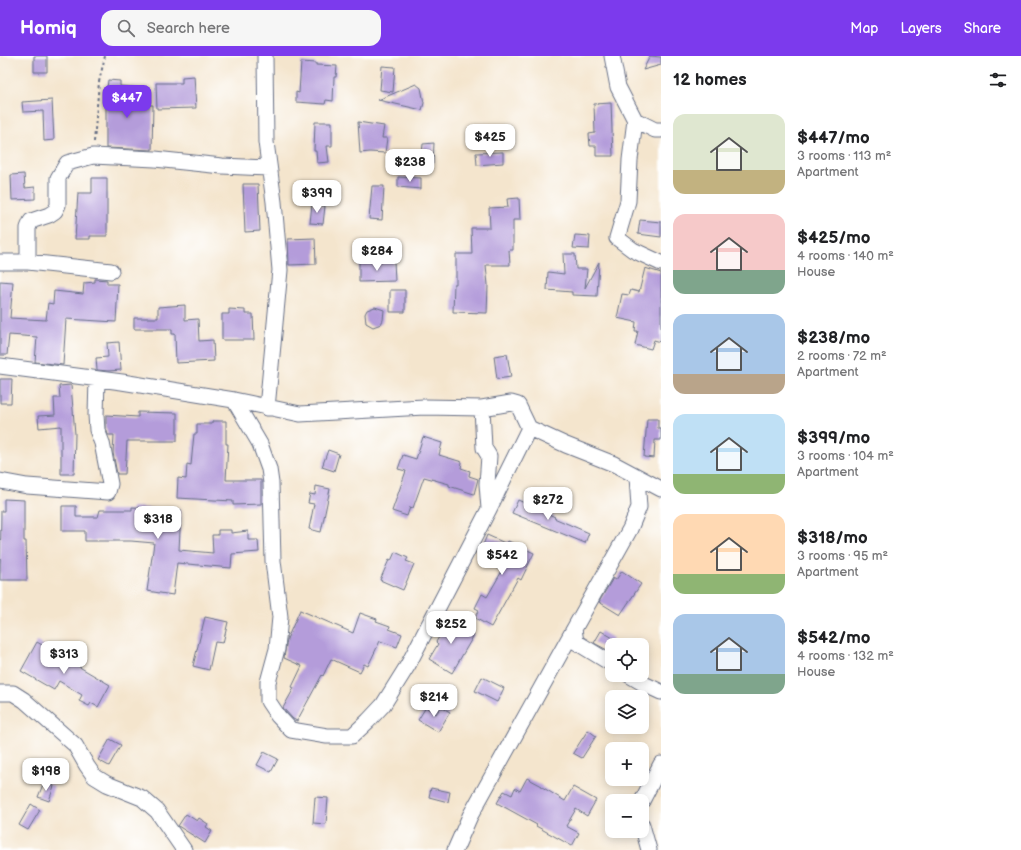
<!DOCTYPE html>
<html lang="en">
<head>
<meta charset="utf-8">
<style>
  :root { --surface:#fff; --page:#f6f6f6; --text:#202124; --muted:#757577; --accent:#7c3aed }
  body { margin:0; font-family:"Balsamiq Sans",sans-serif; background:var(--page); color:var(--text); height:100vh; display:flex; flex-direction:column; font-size:15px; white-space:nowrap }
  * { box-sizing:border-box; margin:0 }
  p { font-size:13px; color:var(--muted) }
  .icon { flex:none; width:22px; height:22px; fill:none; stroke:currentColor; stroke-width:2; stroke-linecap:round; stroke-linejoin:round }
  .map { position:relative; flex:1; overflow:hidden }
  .panel { display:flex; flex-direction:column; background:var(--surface); width:360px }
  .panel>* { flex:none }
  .tools { position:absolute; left:605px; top:582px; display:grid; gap:8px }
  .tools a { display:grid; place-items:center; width:44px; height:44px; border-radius:8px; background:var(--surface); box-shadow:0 2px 10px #0003; font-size:20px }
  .price { position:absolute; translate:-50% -34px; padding:0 9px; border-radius:8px; background:#fff; color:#222; font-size:13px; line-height:26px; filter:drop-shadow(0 1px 2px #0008) }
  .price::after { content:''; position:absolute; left:50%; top:24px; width:12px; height:9px; margin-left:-6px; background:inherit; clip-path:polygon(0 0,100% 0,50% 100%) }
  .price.on { background:var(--accent); color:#fff }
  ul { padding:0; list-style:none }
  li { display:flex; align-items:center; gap:12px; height:100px; padding:0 12px }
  li span { display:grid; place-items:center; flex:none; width:112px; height:80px; border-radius:12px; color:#555 }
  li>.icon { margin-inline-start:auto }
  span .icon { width:48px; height:48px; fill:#fffc; stroke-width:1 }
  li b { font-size:17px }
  h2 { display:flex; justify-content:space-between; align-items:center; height:48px; padding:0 12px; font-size:17px }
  header { display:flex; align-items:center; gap:24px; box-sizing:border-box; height:56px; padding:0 20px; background:var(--accent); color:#fff }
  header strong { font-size:19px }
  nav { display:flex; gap:22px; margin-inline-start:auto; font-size:14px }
  .search { width:280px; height:36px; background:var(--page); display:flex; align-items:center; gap:10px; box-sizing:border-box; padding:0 14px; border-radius:12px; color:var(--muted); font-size:15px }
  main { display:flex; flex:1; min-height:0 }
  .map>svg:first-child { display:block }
  .building { fill:#b49cda }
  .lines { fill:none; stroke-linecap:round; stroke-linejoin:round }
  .minor-casing { stroke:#676f85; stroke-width:17 }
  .path { stroke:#676f85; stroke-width:2; stroke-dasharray:3 3; stroke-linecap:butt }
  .minor { stroke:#fff; stroke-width:15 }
</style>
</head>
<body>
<header>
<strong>Homiq</strong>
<div class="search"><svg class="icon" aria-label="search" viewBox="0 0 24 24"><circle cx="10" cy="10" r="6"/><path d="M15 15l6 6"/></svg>Search here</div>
<nav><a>Map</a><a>Layers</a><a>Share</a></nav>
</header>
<main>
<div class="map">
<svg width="661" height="794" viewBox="0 0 661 794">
  <rect width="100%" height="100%" fill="#fff"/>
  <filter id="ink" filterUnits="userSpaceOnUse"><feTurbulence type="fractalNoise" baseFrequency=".025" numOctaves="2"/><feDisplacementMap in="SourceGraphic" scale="8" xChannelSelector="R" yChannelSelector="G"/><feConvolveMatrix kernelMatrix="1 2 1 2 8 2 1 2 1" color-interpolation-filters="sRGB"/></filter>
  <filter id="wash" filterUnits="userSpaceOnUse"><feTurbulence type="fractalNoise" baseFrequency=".012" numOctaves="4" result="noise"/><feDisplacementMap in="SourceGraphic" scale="16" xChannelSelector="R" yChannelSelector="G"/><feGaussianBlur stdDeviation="0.9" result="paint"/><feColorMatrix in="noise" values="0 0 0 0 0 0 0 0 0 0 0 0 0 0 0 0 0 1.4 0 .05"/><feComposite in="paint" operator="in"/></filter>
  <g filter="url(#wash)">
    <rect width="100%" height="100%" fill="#f4e5cd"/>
    <g id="blocks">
      <path class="building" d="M34 0H47V16H34Z
        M650 0 661 1V9L643 14Z
        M301 6 316 7V9L337 10 336 21H334L333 45 326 44 325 48 296 46V36L299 37Z
        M382 10 395 11 393 36 380 34Z
        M194 20 196 52 157 53 156 27H182V21Z
        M108 24 120 25V30L139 32 137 49H153L152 94 106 92V41Z
        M416 28 421 32 424 47 422 54 378 44Z
        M52 44 54 84 44 85 43 55 23 56 22 46Z
        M611 47 613 100H596V90H590L589 78 595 77 594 48Z
        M315 66H332V90H327L329 106 317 107 316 95H314Z
        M358 66 384 70 382 82H387L385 97 370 96 360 97Z
        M434 87 433 108 421 107 423 88Z
        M503 96V107L477 109 476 97Z
        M24 118 25 132 35 131V143L12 144 11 119Z
        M398 121 421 122V133L398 131Z
        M92 122H107V180H90V183H75L78 137H92Z
        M243 128H258L260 175 245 176Z
        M372 130H384L382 164 369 163Z
        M519 142 520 164H513V194H509L510 209H486L488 229 487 257 453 256 454 228H456V198H472L471 172H490L489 152 508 151 507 143Z
        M312 148 325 150 323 168 310 167Z
        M640 164 661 166V181L638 178Z
        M575 179 590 180 589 193 573 192Z
        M315 182 316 208 289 209 288 183Z
        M563 198H575L576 213H587L585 232 599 206 597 240 572 239V236L547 234 548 216 564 218Z
        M394 205 395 225 359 226V206Z
        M645 212 661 217V286L654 284 651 293 635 289 638 275H635L636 266 617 262 622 238 629 239 631 234 639 236Z
        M95 223 107 224V228H118L116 266 66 263 63 309 35 306 37 281 9 279 7 299H0V225L13 226 10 262 46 264 48 247 53 248 54 235 83 238 84 227 95 226Z
        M390 234H405V256H390Z
        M185 249V264L198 263 199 285 213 284 214 305 176 307 175 278H172V273H134V262H158V251Z
        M375 251 384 254 383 264 381 268 373 271 366 267 365 258 367 254Z
        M229 253 245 254V258H253L254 284H222V258H229Z
        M119 286 121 314 108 315 97 314 96 302 108 301 107 287Z
        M507 298 511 321 497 323 494 300Z
        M0 323H12L11 347H0Z
        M71 329 75 378 74 418H61V370L39 372 38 360 55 359 54 342H60L59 330Z
        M138 356 177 357V385H127L125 418H117L113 397 114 379H108L106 372V359L138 361Z
        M647 363H658V372H661V384H655L654 402 644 401Z
        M212 365H226V388H228L226 424H261V448L233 449V445L177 442 178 422 186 423 187 408 191 409 194 378H197V368H212Z
        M423 381 442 387 439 399 462 406 461 412 470 415 469 420 478 423 474 438 449 430V428L424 421 413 452 410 451 407 460 392 455 406 415 398 413 403 399 416 403Z
        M328 394 339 398 334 415 322 411Z
        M316 430 330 433 321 476 309 473 314 448 308 447 310 438 315 439Z
        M4 443 24 444V485H26L27 524H0L1 455H4Z
        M518 444 531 450 534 445 543 449 540 454 555 461 554 462 589 477 585 487 512 457Z
        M62 450H76V461H98L100 454H132V451L181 454 179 494 213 497 212 479H218V474H231V477L248 475V484H258L259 496 232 498 231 512 177 507 173 539 147 535 154 487 131 485H85V475H62Z
        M487 479 507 488 508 485 534 497 521 524 518 522 491 571 475 562 479 554 475 552 482 538 487 541 502 515 495 511 497 507 479 499Z
        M395 496 408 502 406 505 414 508 403 534 380 524 389 504 391 505Z
        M622 515 641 528 620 559 599 546 613 522 616 524Z
        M300 554 353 577 360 557 377 563 376 565 390 570 389 573 402 578 397 591 380 585 368 610 364 608 360 616 331 603 323 620 322 619 297 665 293 663 283 652 294 632 292 631 302 610 284 602 287 583Z
        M445 557 452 560 450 564 474 579 452 617 429 603 438 588 436 586 447 568 441 565Z
        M205 561 228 566 223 587 215 586 209 614 193 610Z
        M601 575 613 582 607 594 594 587Z
        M37 586 110 629 98 651 91 647 89 650 79 645 82 639 59 625 54 634 21 615Z
        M482 621 504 632 497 646 475 635Z
        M426 651 436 658 441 651 450 656 438 676 418 664Z
        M588 674 596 680 582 702 573 697Z
        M110 683 121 689 109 710 98 704Z
        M264 696 278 703 271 716 257 709Z
        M527 722 542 730V731L565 745 573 731 596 744 587 760 576 753 566 770 579 777 572 790 536 770 537 769 497 747 504 735 512 739 515 732 520 735Z
        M44 726 54 730 49 745 38 741Z
        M431 732 450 736 448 746 429 741Z
        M315 741 328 742 326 768 313 767Z
        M31 748 40 754 28 774 19 769Z
        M186 758 197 765 199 762 208 768 206 771 212 775 205 787 178 770Z"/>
    </g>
  </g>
  <g filter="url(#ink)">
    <use href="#blocks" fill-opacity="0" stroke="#676f85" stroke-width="1"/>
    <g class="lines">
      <g class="minor-casing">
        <path id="minor" d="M265 0 266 86 274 146 280 214 267 352
          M612 0 618 31 635 64 655 74H661
          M635 64 630 104 628 145 617 182 633 194 661 207
          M0 206H28L111 215
          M28 206V172L31 165 49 159 55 155 58 149V122L67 107 93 100 155 103 222 110 269 112
          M0 310 122 326 234 344 300 358 424 351 482 352 511 347 518 349 529 372 566 389 614 408 661 433
          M234 344 260 388 269 413 271 427 273 505 280 561 277 593 268 626V645L278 660 291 674 327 680H352L368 665 383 649 408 609 489 453 529 372
          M482 352 484 392 489 400 487 428 489 453
          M0 425 27 430 108 436 110 428 102 387 97 374 96 359 97 323
          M612 608 576 586 574 573 630 473 639 451 637 421
          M629 619 646 629 661 636
          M0 637H13L24 644 75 689 87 710 94 720 107 728 142 742 157 755 184 794
          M642 745 661 708
          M642 769 649 794
          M455 794 470 760 574 573"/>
      </g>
      <path class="path" d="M94 86 99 26 105 0"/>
      <use href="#minor" class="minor"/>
    </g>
  </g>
</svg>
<div class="tools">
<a><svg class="icon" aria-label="locate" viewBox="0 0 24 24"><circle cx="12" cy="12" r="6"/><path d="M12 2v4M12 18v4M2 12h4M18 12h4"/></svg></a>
<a><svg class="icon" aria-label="layers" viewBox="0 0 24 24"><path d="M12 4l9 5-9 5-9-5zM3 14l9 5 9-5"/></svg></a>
<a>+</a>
<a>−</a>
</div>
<b class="price on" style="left:127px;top:63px">$447</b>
<b class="price" style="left:490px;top:102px">$425</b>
<b class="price" style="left:410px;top:127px">$238</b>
<b class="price" style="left:317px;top:158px">$399</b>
<b class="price" style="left:377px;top:216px">$284</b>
<b class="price" style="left:548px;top:465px">$272</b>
<b class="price" style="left:158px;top:484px">$318</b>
<b class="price" style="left:502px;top:520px">$542</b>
<b class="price" style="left:451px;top:589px">$252</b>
<b class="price" style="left:64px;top:619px">$313</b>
<b class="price" style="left:434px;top:662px">$214</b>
<b class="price" style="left:46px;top:736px">$198</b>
</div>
<section class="panel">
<h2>12 homes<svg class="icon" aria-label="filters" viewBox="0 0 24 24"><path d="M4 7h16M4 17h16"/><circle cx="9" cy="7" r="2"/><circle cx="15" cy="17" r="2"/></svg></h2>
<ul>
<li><span style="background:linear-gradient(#dfe7d0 70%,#c2b280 0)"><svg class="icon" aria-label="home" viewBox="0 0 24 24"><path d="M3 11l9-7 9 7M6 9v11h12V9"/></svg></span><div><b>$447/mo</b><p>3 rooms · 113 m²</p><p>Apartment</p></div></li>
<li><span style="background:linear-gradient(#f6c9c9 70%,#7fa58c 0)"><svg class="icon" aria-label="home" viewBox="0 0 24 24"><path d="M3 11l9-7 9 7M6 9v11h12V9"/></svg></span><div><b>$425/mo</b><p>4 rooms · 140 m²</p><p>House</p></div></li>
<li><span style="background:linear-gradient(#a9c7e8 75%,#b9a48a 0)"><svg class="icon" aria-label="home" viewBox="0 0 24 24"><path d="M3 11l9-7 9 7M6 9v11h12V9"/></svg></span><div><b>$238/mo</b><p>2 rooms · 72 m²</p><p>Apartment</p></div></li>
<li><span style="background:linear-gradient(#bfe0f5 75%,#8fb573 0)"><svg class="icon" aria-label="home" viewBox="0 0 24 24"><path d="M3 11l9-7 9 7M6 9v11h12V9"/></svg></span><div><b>$399/mo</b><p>3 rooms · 104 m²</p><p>Apartment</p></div></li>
<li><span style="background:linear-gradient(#ffd9b3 75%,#8fb573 0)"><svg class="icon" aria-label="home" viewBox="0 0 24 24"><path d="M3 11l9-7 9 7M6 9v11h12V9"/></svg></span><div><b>$318/mo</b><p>3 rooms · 95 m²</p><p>Apartment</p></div></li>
<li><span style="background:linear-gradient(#a9c7e8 75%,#7fa58c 0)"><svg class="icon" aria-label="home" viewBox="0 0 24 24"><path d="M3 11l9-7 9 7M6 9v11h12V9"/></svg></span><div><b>$542/mo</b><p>4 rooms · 132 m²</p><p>House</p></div></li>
</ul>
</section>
</main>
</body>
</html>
